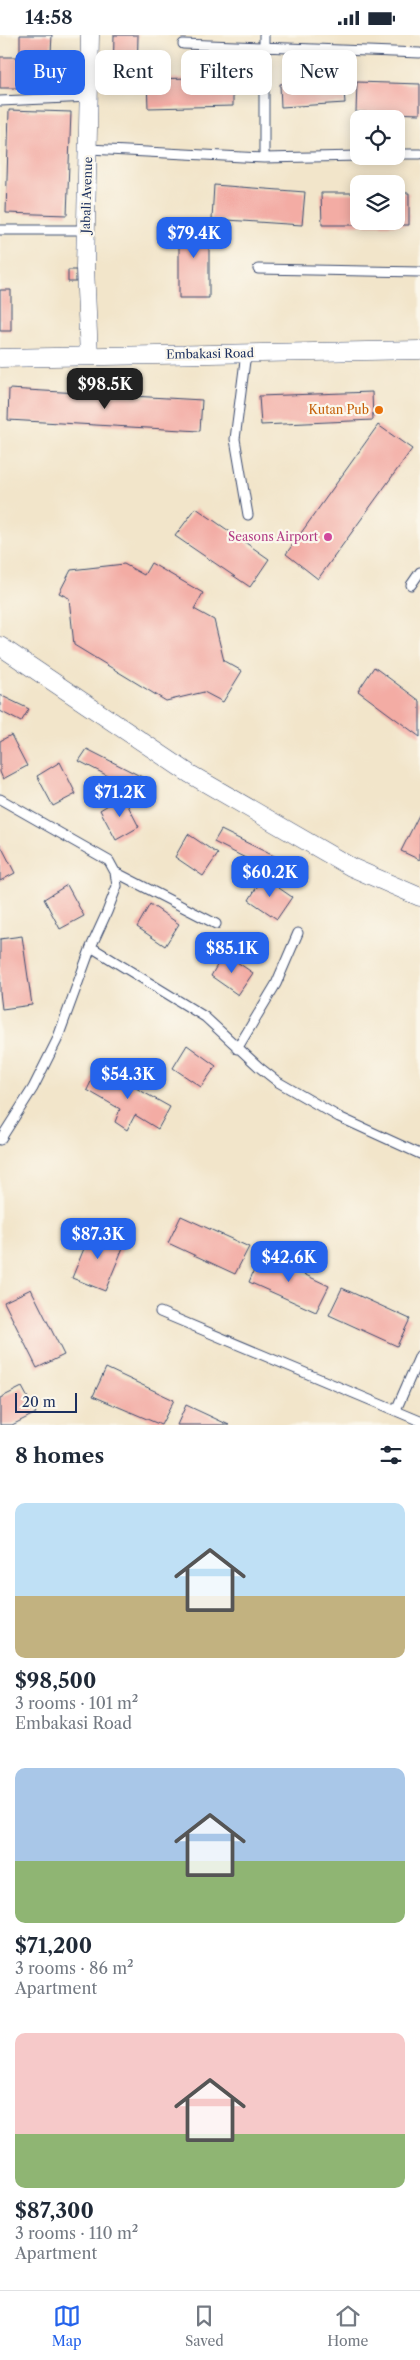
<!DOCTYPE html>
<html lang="en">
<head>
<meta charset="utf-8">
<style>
  :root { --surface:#fff; --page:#f6f6f7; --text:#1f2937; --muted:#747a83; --line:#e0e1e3; --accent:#2563eb }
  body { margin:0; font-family:"Libre Caslon Text",serif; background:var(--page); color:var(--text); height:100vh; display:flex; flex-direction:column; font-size:19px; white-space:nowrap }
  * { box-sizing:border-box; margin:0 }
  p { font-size:16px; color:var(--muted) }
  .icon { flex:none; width:28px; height:28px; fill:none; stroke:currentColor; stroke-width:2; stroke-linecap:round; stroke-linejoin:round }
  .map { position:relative; height:1390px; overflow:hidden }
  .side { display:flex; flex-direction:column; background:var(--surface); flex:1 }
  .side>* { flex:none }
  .top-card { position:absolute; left:15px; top:15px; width:390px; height:45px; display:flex; gap:10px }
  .fabs { position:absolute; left:350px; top:75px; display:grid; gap:10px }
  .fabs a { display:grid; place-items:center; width:55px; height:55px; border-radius:10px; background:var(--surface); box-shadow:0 2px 12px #0003; font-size:25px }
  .scale { position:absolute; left:15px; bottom:12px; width:62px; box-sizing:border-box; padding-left:5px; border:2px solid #1b2f5e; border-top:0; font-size:14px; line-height:18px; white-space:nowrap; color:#1b2f5e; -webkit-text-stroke:4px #fbf7ec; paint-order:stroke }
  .price { position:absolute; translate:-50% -42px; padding:0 11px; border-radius:10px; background:var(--accent); color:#fff; font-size:16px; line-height:32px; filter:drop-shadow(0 1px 2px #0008) }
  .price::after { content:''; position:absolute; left:50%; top:30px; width:15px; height:11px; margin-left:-8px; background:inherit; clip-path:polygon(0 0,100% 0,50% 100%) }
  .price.active { background:#222; color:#fff }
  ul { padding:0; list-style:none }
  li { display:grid; align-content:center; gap:10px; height:265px; padding:0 15px }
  li span { display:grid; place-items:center; height:155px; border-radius:10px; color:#555 }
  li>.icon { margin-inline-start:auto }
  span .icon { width:90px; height:90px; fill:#fffc; stroke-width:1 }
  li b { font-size:21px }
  h2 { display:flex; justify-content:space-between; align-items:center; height:60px; padding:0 15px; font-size:21px }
  .tag { padding:0 18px; border-radius:10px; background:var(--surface); box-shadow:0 2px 12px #0003; font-size:18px; line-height:45px }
  .tag.active { background:var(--accent); color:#fff }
  .status { display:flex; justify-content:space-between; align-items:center; height:35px; padding:0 25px; background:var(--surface); direction:ltr }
  .status svg { height:14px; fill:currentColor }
  .dock { display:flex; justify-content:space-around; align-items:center; height:70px; border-top:1px solid var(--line); background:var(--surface); font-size:14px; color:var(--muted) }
  .dock a { display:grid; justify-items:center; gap:2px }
  .dock .active { color:var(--accent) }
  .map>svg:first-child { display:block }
  .building { fill:#f3aca4 }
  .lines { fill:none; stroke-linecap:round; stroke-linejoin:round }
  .lane-casing { stroke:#3b4a6e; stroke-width:11 }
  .street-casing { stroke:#3b4a6e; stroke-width:19 }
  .lane { stroke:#fff; stroke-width:9 }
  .street { stroke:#fff; stroke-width:18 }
  .food-dot { fill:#e8710a; stroke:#fbf7ec; stroke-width:2 }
  .hotel-dot { fill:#d1479c; stroke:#fbf7ec; stroke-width:2 }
  .labels { text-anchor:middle; stroke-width:4.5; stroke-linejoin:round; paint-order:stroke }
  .street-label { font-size:12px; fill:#1b2f5e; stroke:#fbf7ec }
  .food-label { font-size:12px; fill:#c56008; stroke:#fbf7ec; text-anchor:end }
  .hotel-label { font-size:12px; fill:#b23c85; stroke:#fbf7ec; text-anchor:end }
</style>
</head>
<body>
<div class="status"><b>14:58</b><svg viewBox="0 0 49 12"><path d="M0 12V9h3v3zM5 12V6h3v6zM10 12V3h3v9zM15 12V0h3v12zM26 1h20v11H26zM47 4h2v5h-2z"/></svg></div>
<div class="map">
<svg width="420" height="1390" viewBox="0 0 420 1390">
  <rect width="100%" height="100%" fill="#fbf7ec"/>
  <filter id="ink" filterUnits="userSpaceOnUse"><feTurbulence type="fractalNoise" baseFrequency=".02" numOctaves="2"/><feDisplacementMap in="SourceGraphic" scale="10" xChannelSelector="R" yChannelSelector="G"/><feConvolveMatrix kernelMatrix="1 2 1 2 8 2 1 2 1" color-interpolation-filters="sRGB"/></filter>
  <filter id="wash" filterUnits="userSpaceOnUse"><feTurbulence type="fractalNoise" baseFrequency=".0096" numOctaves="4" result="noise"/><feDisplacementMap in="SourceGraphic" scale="20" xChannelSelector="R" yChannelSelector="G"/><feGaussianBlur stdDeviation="1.12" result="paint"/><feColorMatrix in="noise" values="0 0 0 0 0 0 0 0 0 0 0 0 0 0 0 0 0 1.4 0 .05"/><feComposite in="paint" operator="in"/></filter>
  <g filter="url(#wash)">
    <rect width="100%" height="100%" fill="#f2e5ca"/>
    <g id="blocks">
      <path class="building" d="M20 0H52L51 18H20Z
        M114 0H138L137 46H113Z
        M0 22H22V53H0Z
        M233 42V71L148 73 147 44Z
        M343 44 345 68 281 72 280 49Z
        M357 47 420 49V79L356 77Z
        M9 75 71 77 67 180 6 178Z
        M214 150 305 157 302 190 212 184Z
        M321 158H359V186H396V158H409V190H322Z
        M179 186H209V263H179Z
        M68 235H76V247H68Z
        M0 255H11V296H0Z
        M9 354 202 365 200 396 8 385Z
        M372 357 373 385 261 390 259 361Z
        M378 390 412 414 318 544 286 519Z
        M196 473 269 524 250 552 175 501Z
        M151 528 203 558 194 574 214 585 224 626 242 636 223 667 204 657 166 666 74 610 69 563 59 558 71 535 124 529 144 540Z
        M374 632 420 666V702L358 656Z
        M0 660 29 674 21 687 0 676Z
        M11 700 27 731 3 744 0 737V706Z
        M87 714 142 742 135 755 79 726Z
        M60 727 76 759 53 771 37 741Z
        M123 761 139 792 116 805 100 775Z
        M420 778V825L401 816Z
        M221 795 276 822 269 835 214 807Z
        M188 799 218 819 203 841 175 822Z
        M0 809 15 838 0 846Z
        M263 842 292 862 277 884 249 865Z
        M67 850 84 881 60 894 44 864Z
        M150 869 179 889 165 911 137 892Z
        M22 901 32 970 2 974 0 957V904Z
        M224 918 253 938 238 960 211 941Z
        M187 1010 216 1031 201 1052 173 1033Z
        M98 1032 170 1072 158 1094 135 1080 127 1095 115 1087 120 1074 87 1055Z
        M181 1181 249 1212 235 1239 168 1208Z
        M92 1194 125 1208 105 1256 72 1243Z
        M261 1219 329 1251 316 1277 249 1247Z
        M342 1253 410 1284 397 1311 329 1280Z
        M31 1254 64 1320 37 1333 4 1267Z
        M106 1333 174 1365 161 1390 93 1361Z
        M22 1352 36 1378 12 1390H0V1363Z
        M186 1370 229 1390H177Z"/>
    </g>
  </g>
  <g filter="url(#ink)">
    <use href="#blocks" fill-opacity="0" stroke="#3b4a6e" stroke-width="1"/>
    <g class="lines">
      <g class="lane-casing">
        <path id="lane" d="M264 0V123
          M183 9 420 18
          M0 66 90 62
          M89 114 264 123 359 121
          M396 119H420
          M0 195H86
          M258 234 420 237
          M246 318 235 404 248 480
          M411 550 420 537
          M0 764 109 826 115 837 117 851 107 877 91 912 57 1005 33 1053 0 1105
          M115 837 216 889
          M91 912 205 982 259 1032 278 1047 339 1082 420 1119
          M237 1014 276 949 298 898
          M160 1277 420 1386
          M396 1375 420 1320"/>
      </g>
      <g class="street-casing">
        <path id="street" d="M89 321 85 233 90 0
          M0 323 420 315
          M0 611 190 739 351 832 420 862"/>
      </g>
      <use href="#lane" class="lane"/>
      <use href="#street" class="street"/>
    </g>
  </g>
  <circle class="food-dot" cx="379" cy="375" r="5"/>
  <circle class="hotel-dot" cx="328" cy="502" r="5"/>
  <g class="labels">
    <g class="street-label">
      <text transform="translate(87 160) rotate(-88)" y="4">Jabali Avenue</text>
      <text transform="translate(210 319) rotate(-1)" y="4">Embakasi Road</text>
    </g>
    <g class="food-label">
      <text x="369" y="379">Kutan Pub</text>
    </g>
    <g class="hotel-label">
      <text x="318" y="506">Seasons Airport</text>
    </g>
  </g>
</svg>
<div class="fabs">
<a><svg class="icon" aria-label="locate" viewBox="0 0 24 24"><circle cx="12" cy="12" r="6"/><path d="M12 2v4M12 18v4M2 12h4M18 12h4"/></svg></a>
<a><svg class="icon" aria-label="layers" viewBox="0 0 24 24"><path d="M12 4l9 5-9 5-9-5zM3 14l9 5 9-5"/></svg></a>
</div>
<div class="scale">20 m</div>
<b class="price" style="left:194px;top:224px">$79.4K</b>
<b class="price active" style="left:105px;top:375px">$98.5K</b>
<b class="price" style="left:120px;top:783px">$71.2K</b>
<b class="price" style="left:270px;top:863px">$60.2K</b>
<b class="price" style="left:232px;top:939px">$85.1K</b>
<b class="price" style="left:128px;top:1065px">$54.3K</b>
<b class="price" style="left:98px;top:1225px">$87.3K</b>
<b class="price" style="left:289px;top:1248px">$42.6K</b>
<div class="top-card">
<a class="tag active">Buy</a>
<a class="tag">Rent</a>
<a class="tag">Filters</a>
<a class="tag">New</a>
</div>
</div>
<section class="side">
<h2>8 homes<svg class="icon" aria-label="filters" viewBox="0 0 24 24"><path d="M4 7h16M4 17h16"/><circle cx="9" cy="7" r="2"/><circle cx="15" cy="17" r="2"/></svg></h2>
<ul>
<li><span style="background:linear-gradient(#bfe0f5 60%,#c2b280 0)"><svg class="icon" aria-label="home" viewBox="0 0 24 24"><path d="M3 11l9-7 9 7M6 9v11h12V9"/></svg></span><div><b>$98,500</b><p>3 rooms · 101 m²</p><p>Embakasi Road</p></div></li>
<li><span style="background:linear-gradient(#a9c7e8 60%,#8fb573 0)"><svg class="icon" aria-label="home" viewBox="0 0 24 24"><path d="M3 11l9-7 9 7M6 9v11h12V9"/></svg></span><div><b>$71,200</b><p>3 rooms · 86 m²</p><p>Apartment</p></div></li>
<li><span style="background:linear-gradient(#f6c9c9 65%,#8fb573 0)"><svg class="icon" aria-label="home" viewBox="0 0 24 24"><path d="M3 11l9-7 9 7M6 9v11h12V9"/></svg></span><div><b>$87,300</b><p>3 rooms · 110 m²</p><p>Apartment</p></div></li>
</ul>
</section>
<nav class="dock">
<a class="active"><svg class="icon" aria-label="map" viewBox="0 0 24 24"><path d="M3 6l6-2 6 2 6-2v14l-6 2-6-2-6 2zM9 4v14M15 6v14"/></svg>Map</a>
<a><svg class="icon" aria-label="saved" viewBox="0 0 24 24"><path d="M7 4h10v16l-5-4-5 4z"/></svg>Saved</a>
<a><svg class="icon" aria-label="home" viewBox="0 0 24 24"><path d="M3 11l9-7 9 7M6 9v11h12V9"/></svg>Home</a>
</nav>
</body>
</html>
